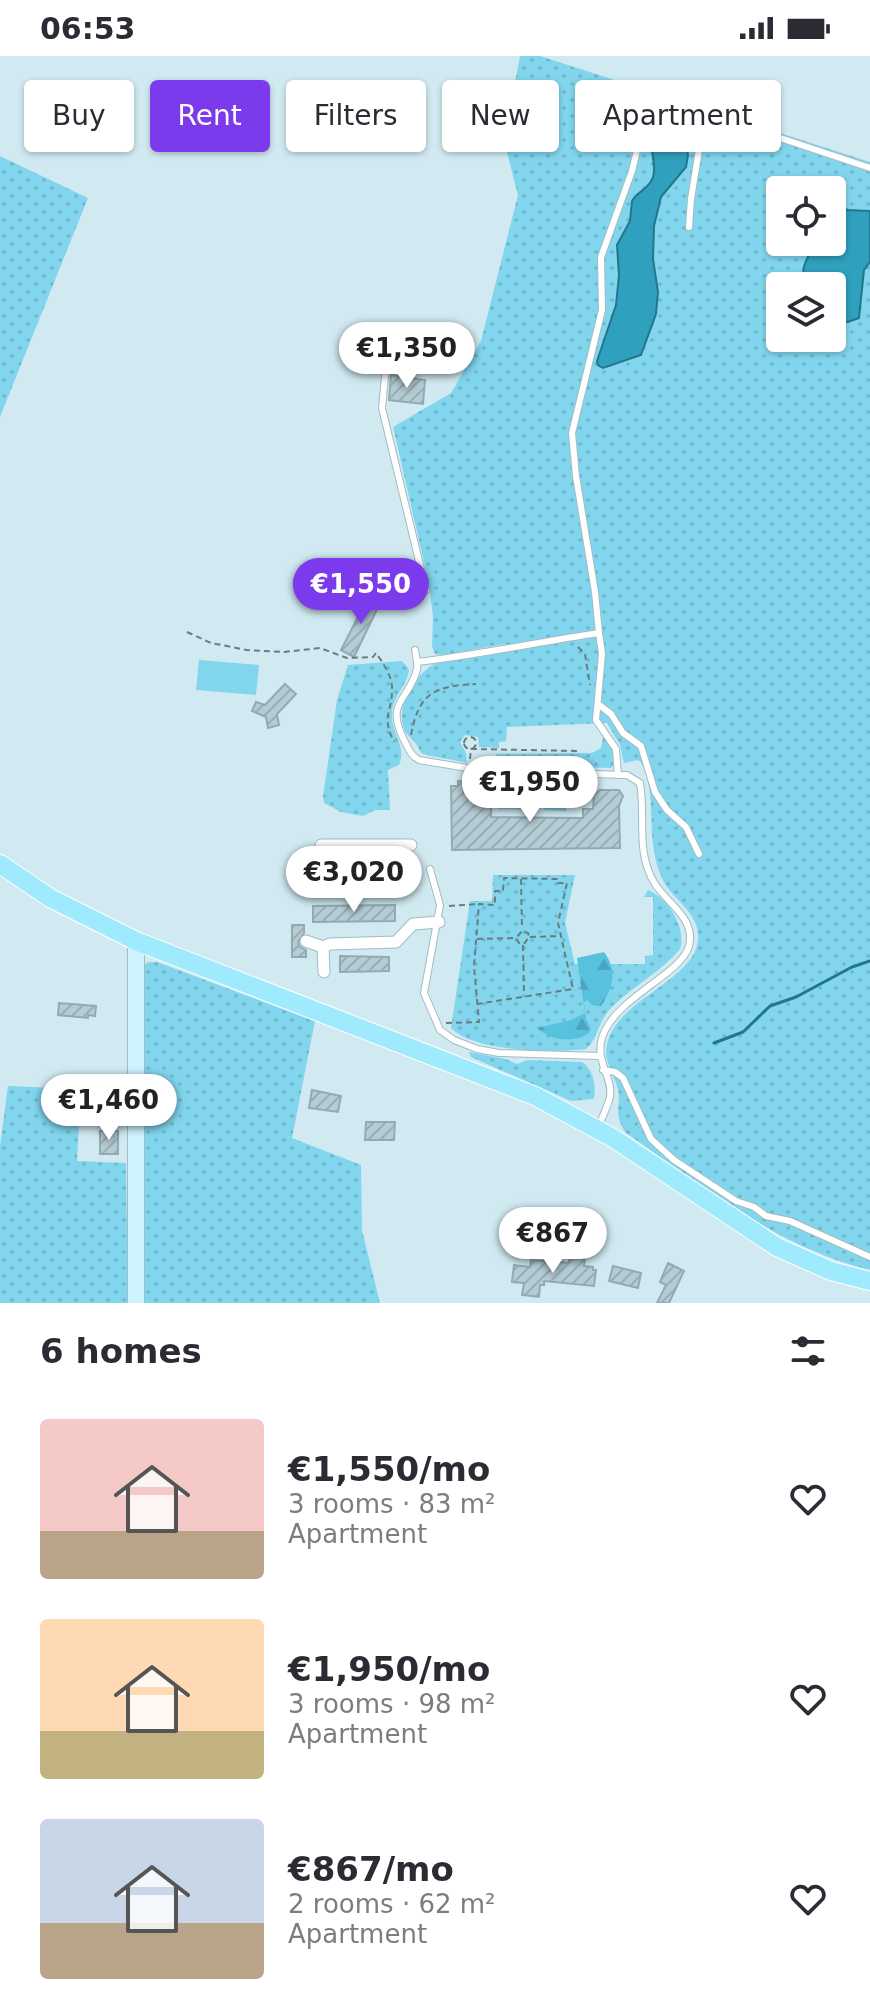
<!DOCTYPE html>
<html lang="en">
<head>
<meta charset="utf-8">
<style>
  :root { --surface:#fff; --page:#f2f2f3; --text:#2b2b33; --muted:#7c7c81; --accent:#7c3aed }
  body { margin:0; font-family:"DejaVu Sans",sans-serif; background:var(--page); color:var(--text); height:100vh; display:flex; flex-direction:column; font-size:30px; white-space:nowrap }
  * { box-sizing:border-box; margin:0 }
  p { font-size:26px; color:var(--muted) }
  .icon { flex:none; width:44px; height:44px; fill:none; stroke:currentColor; stroke-width:2; stroke-linecap:round; stroke-linejoin:round }
  .map { position:relative; height:1247px; overflow:hidden }
  .sheet { display:flex; flex-direction:column; background:var(--surface); flex:1 }
  .sheet>* { flex:none }
  .top-card { position:absolute; left:24px; top:24px; width:822px; height:72px; display:flex; gap:16px }
  .fabs { position:absolute; left:766px; top:120px; display:grid; gap:16px }
  .fabs a { display:grid; place-items:center; width:80px; height:80px; border-radius:8px; background:var(--surface); box-shadow:0 2px 6px #0004; font-size:40px }
  .price { position:absolute; translate:-50% -68px; padding:0 18px; border-radius:28px; background:#fff; color:#222; font-size:26px; line-height:52px; filter:drop-shadow(0 2px 4px #0008) }
  .price::after { content:''; position:absolute; left:50%; top:48px; width:24px; height:18px; margin-left:-12px; background:inherit; clip-path:polygon(0 0,100% 0,50% 100%) }
  .price.on { background:var(--accent); color:#fff }
  ul { padding:0; list-style:none }
  li { display:flex; align-items:center; gap:24px; height:200px; padding:0 40px }
  li span { display:grid; place-items:center; flex:none; width:224px; height:160px; border-radius:8px; color:#555 }
  li>.icon { margin-inline-start:auto }
  span .icon { width:96px; height:96px; fill:#fffc; stroke-width:1 }
  li b { font-size:34px }
  h2 { display:flex; justify-content:space-between; align-items:center; height:96px; padding:0 40px; font-size:34px }
  .tag { padding:0 28px; border-radius:8px; background:var(--surface); box-shadow:0 2px 6px #0004; font-size:28px; line-height:72px }
  .tag.on { background:var(--accent); color:#fff }
  .status { display:flex; justify-content:space-between; align-items:center; height:56px; padding:0 40px; background:var(--surface); direction:ltr }
  .status svg { height:22px; fill:currentColor }
  .map>svg:first-child { display:block }
  .grass { fill:url(#grass-dots); fill-rule:evenodd }
  .forest { fill:url(#forest-firs) }
  .garden { fill:#81d6ee }
  .water { fill:#2fa0bd; stroke:#24768b; stroke-width:2 }
  .lines { fill:none; stroke-linecap:round; stroke-linejoin:round }
  .stream { stroke:#24768b; stroke-width:3 }
  .building { fill:url(#building-hatch); stroke:#92aab1; stroke-width:2 }
  .lane-casing { stroke:#a3bbc2; stroke-width:8 }
  .street-casing { stroke:#a3bbc2; stroke-width:13 }
  .secondary-casing { stroke:#a3bbc2; stroke-width:18 }
  .primary-casing { stroke:#fff; stroke-width:20 }
  .path { stroke:#6b7c81; stroke-width:2; stroke-dasharray:6 4; stroke-linecap:butt }
  .lane { stroke:#fff; stroke-width:6 }
  .street { stroke:#fff; stroke-width:11 }
  .secondary { stroke:#cff4ff; stroke-width:16 }
  .primary { stroke:#a0eafe; stroke-width:18 }
</style>
</head>
<body>
<div class="status"><b>06:53</b><svg viewBox="0 0 49 12"><path d="M0 12V9h3v3zM5 12V6h3v6zM10 12V3h3v9zM15 12V0h3v12zM26 1h20v11H26zM47 4h2v5h-2z"/></svg></div>
<div class="map">
<svg width="870" height="1247" viewBox="0 0 870 1247">
  <defs>
    <pattern id="grass-dots" width="8" height="8" patternUnits="userSpaceOnUse" patternTransform="scale(2)"><rect width="8" height="8" fill="#81d6ee"/><path d="M2 2h.1M6 6h.1" fill="none" stroke="#6eb7cb" stroke-width="1.8" stroke-linecap="round"/></pattern>
    <pattern id="forest-firs" width="22" height="20" patternUnits="userSpaceOnUse" patternTransform="scale(2)"><rect width="22" height="20" fill="#57c1de"/><path d="M5 1l3.5 6h-7zM16 11l3.5 6h-7z" fill="#4ba5be"/></pattern>
    <pattern id="building-hatch" width="6" height="6" patternUnits="userSpaceOnUse" patternTransform="scale(2)"><rect width="6" height="6" fill="#b4ccd4"/><path d="M-1 1l2-2M0 6l6-6M5 7l2-2" fill="none" stroke="#9aaeb5"/></pattern>
  </defs>
  <rect width="100%" height="100%" fill="#d1eaf2"/>
  <path class="grass" d="M520 0H540L870 106V1214C778 1192 702 1130 626 1077 611 1056 623 1048 617 1030 613 1018 606 1008 606 995 609 945 693 927 698 885 701 860 677 846 665 828 658 816 654 800 653 787 650 766 654 717 638 704L624 707 620 689 607 667 507 671 506 685 499 686V692L479 691 478 681 465 679 460 686 466 697 467 707C459 705 426 699 423 698 418 694 420 693 416 688 412 682 407 680 404 673 395 650 415 619 434 608L506 594 505 588 443 599 435 598 432 590 433 561 429 528 393 371 451 337 481 285 518 139 504 85ZM780 134H832V186H780ZM780 230H832V282H780Z
    M0 100 88 142 0 361Z
    M402 605 409 613C408 630 391 641 392 660 392 679 407 690 399 709L388 714 390 754H375L363 760 341 756 324 747 323 741 337 644 348 609Z
    M603 681C613 688 616 700 612 712L495 709 496 698 592 697 601 692Z
    M498 719 539 720 538 754 498 753Z
    M545 720 567 721 566 755 544 754Z
    M493 819H575L565 867 575 908H645V900L653 899V841H644L648 834C668 842 687 872 680 893 661 916 633 930 612 951 599 963 597 985 586 993 553 997 474 996 451 972L470 845H492Z
    M149 906H157L315 965 292 1082 361 1109 362 1174 380 1247H141V911Z
    M469 996 506 1003 517 1008 528 1004 582 1006C594 1014 596 1029 594 1043L571 1045 471 1001Z
    M8 1030 81 1033 77 1105 126 1107 128 1247H0V1090Z"/>
  <path class="forest" d="M604 896C618 914 613 933 601 950L592 949 587 944 584 946 586 963 591 973 588 978C572 987 551 985 537 972L571 964 585 957 577 902Z"/>
  <path class="garden" d="M199 604 259 609 256 639 196 634Z"/>
  <path class="water" d="M668 52 680 58 688 99 686 111 661 141 654 170 653 203 658 236 656 258 641 299 603 312 598 309 597 305 616 249 619 219 617 189 630 165 632 145C638 135 650 132 653 121 660 100 632 58 668 52Z
    M832 136 842 137 844 141 843 149 847 154 870 155V206L864 214 859 262 848 266 840 265 838 254 832 250V230H806C801 216 803 210 810 197L804 186H832Z"/>
  <g class="lines">
    <path class="stream" d="M714 987 743 976 770 950 796 941 852 911 870 905"/>
  </g>
  <path class="building" d="M391 278 399 279 397 297 388 296Z
    M391 319 425 324 423 348 389 344Z
    M369 539 381 545 354 601 341 594Z
    M285 628 296 638 277 658 279 669 268 672 266 661 252 655 256 646 265 649Z
    M458 725H485V730H491V761L583 762V753H593L594 739 600 734H619L623 740 619 750 620 792 452 794 451 730H458Z
    M387 799V815L315 816V800Z
    M395 849V865L313 866V850Z
    M292 869H304V877L298 886 300 891 306 894V901H292Z
    M340 900 389 901V915L340 916Z
    M59 947 96 950 95 960 88 959V962L58 959Z
    M312 1034 341 1040 338 1056 309 1052Z
    M366 1066H395L394 1084H365Z
    M100 1075H118V1098H100Z
    M569 1202 585 1203 584 1210 593 1211V1214H596L594 1230 544 1225V1229H540L539 1241 522 1239 524 1227 512 1226 514 1209 530 1211 531 1204 569 1207Z
    M668 1207 684 1215 669 1247H657L666 1229 660 1226Z
    M613 1210 641 1217 638 1232 609 1225Z"/>
  <g class="lines">
    <g class="lane-casing">
      <path id="lane" d="M618 42 632 32 662 45
        M689 171 691 143 704 63 700 55
        M386 310 382 352 426 534
        M599 577 602 598 596 664 616 693 618 719
        M415 594C416 600 418 608 417 613 410 644 384 645 404 684 409 693 410 699 419 704L485 715 627 719 640 727C646 761 635 796 655 828 668 848 696 863 689 890 681 919 614 942 602 982 595 1006 613 1021 610 1041 608 1050 602 1061 599 1070
        M417 606C478 599 538 586 599 577L595 536 576 420 572 377 602 254 601 201 632 115 646 57 654 48 662 45 673 46 870 112
        M598 648 611 658 623 677 641 690 655 736 667 754 686 771 699 798
        M430 813 440 849 424 937 440 974 454 984 477 993 499 997 600 1000
        M603 1014 615 1016 623 1022 651 1083 674 1104 736 1145 754 1151 766 1160 790 1165 870 1201"/>
    </g>
    <g class="street-casing">
      <path id="street" d="M321 789H411
        M306 885 323 891
        M324 916 323 891 330 888 396 886 413 868 439 866"/>
    </g>
    <g class="secondary-casing">
      <path id="secondary" d="M136 1247V885"/>
    </g>
    <g class="primary-casing">
      <path id="primary" d="M0 808 50 842 136 885 535 1040 613 1082 777 1191 831 1215 870 1225"/>
    </g>
    <path class="path" d="M187 576 211 587 247 594 284 596 320 592 347 602 373 601 376 597C383 607 393 621 392 634 392 657 381 660 394 686
      M578 591 585 598 590 629
      M411 679C419 636 435 630 476 628
      M464 687a6 6 0 1 1 12 0a6 6 0 1 1-12 0Z
      M470 703 471 693 579 695
      M521 823 522 873
      M449 850 479 848
      M530 881 560 880
      M477 883 516 882 519 887 524 888 529 881 528 877 522 875 516 882
      M523 889 524 938
      M446 967 479 966 474 910 479 848 495 849V835H503L504 822 558 823V827H567L558 867 573 933 477 948"/>
    <use href="#lane" class="lane"/>
    <use href="#street" class="street"/>
    <use href="#secondary" class="secondary"/>
    <use href="#primary" class="primary"/>
  </g>
</svg>
<div class="fabs">
<a><svg class="icon" aria-label="locate" viewBox="0 0 24 24"><circle cx="12" cy="12" r="6"/><path d="M12 2v4M12 18v4M2 12h4M18 12h4"/></svg></a>
<a><svg class="icon" aria-label="layers" viewBox="0 0 24 24"><path d="M12 4l9 5-9 5-9-5zM3 14l9 5 9-5"/></svg></a>
</div>
<b class="price" style="left:407px;top:334px">€1,350</b>
<b class="price on" style="left:361px;top:570px">€1,550</b>
<b class="price" style="left:530px;top:768px">€1,950</b>
<b class="price" style="left:354px;top:858px">€3,020</b>
<b class="price" style="left:109px;top:1086px">€1,460</b>
<b class="price" style="left:553px;top:1219px">€867</b>
<div class="top-card">
<a class="tag">Buy</a>
<a class="tag on">Rent</a>
<a class="tag">Filters</a>
<a class="tag">New</a>
<a class="tag">Apartment</a>
</div>
</div>
<section class="sheet">
<h2>6 homes<svg class="icon" aria-label="filters" viewBox="0 0 24 24"><path d="M4 7h16M4 17h16"/><circle cx="9" cy="7" r="2"/><circle cx="15" cy="17" r="2"/></svg></h2>
<ul>
<li><span style="background:linear-gradient(#f6c9c9 70%,#b9a48a 0)"><svg class="icon" aria-label="home" viewBox="0 0 24 24"><path d="M3 11l9-7 9 7M6 9v11h12V9"/></svg></span><div><b>€1,550/mo</b><p>3 rooms · 83 m²</p><p>Apartment</p></div><svg class="icon" aria-label="heart" viewBox="0 0 24 24"><path d="M12 20l-8-8c-3-5 5-10 8-4 3-6 11-1 8 4z"/></svg></li>
<li><span style="background:linear-gradient(#ffd9b3 70%,#c2b280 0)"><svg class="icon" aria-label="home" viewBox="0 0 24 24"><path d="M3 11l9-7 9 7M6 9v11h12V9"/></svg></span><div><b>€1,950/mo</b><p>3 rooms · 98 m²</p><p>Apartment</p></div><svg class="icon" aria-label="heart" viewBox="0 0 24 24"><path d="M12 20l-8-8c-3-5 5-10 8-4 3-6 11-1 8 4z"/></svg></li>
<li><span style="background:linear-gradient(#c9d6e8 65%,#b9a48a 0)"><svg class="icon" aria-label="home" viewBox="0 0 24 24"><path d="M3 11l9-7 9 7M6 9v11h12V9"/></svg></span><div><b>€867/mo</b><p>2 rooms · 62 m²</p><p>Apartment</p></div><svg class="icon" aria-label="heart" viewBox="0 0 24 24"><path d="M12 20l-8-8c-3-5 5-10 8-4 3-6 11-1 8 4z"/></svg></li>
</ul>
</section>
</body>
</html>
